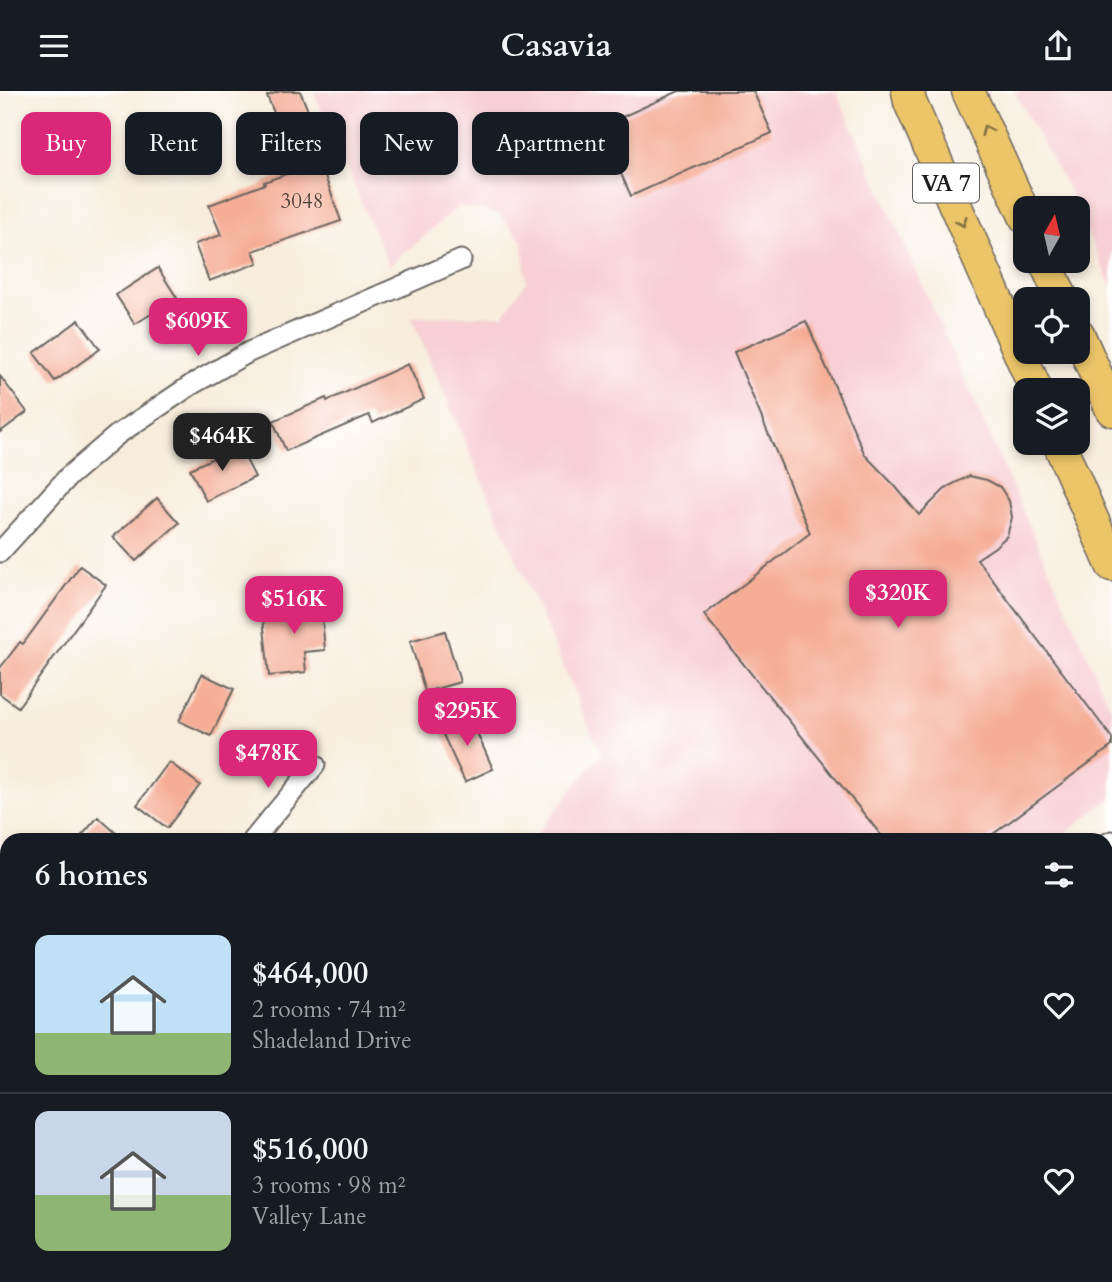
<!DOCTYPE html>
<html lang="en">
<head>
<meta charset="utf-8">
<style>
  :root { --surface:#171b24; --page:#242831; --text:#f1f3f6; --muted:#9ea1a6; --line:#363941; --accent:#db2777 }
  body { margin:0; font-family:Cardo,serif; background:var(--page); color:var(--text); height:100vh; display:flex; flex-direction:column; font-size:26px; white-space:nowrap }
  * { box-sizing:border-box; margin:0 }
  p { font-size:23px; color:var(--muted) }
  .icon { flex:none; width:38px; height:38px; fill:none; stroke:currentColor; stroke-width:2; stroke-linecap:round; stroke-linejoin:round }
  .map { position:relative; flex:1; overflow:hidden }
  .drawer { position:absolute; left:0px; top:742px; width:1113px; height:450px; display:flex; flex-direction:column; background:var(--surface); border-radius:21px 21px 0 0; box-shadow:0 4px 10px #0003 }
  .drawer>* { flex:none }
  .hud { position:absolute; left:21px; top:21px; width:700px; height:63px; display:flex; gap:14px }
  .needle { width:46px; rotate:8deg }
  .buttons { position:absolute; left:1013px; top:105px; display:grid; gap:14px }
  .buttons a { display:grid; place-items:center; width:77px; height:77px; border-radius:14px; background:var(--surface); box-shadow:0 4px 10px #0003; font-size:35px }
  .price { position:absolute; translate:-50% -60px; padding:0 16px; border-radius:14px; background:var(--accent); color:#fff; font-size:23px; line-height:46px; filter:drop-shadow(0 2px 4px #0008) }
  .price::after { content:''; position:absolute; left:50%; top:42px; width:21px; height:16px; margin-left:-10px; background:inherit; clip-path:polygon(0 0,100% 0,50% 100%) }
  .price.selected { background:#222; color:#fff }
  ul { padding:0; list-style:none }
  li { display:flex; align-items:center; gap:21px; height:175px; padding:0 35px }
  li+li { border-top:2px solid var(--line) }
  li span { display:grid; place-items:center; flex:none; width:196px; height:140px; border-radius:14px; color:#555 }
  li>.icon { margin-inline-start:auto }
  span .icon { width:84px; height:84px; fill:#fffc; stroke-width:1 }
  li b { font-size:30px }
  h2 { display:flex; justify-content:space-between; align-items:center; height:84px; padding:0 35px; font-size:30px }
  .tag { padding:0 24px; border-radius:14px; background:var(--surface); box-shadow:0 4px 10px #0003; font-size:24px; line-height:63px }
  .tag.selected { background:var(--accent); color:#fff }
  header { display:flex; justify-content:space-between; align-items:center; height:91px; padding:0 35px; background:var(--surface); font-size:32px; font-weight:600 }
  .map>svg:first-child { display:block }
  .built { fill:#f7cfd4 }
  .forest { fill:#9ab566; stroke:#5b6841; stroke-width:2 }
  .building { fill:#f5ad96 }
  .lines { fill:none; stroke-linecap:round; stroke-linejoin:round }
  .minor-casing { stroke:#696560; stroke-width:23 }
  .tertiary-casing { stroke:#696560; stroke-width:28 }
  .primary-casing { stroke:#696560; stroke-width:35 }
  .minor { stroke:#fff; stroke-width:19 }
  .tertiary { stroke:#fff; stroke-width:24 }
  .primary { stroke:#edc569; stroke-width:32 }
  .oneway { stroke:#847042 }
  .labels { text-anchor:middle; stroke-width:6; stroke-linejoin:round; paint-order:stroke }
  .number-label { font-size:21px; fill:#52403a }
  .shield { fill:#fff; stroke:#606060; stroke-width:2 }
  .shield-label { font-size:23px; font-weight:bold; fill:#1c1c1c }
</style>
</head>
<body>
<header><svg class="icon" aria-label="menu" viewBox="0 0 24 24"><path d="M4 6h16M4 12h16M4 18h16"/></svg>Casavia<svg class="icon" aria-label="share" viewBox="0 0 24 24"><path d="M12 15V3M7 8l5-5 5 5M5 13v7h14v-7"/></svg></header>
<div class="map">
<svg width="1112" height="1191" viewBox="0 0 1112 1191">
  <rect width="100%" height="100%" fill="#fff"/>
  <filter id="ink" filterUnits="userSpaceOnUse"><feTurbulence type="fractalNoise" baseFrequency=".0143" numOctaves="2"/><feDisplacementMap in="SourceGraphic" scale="14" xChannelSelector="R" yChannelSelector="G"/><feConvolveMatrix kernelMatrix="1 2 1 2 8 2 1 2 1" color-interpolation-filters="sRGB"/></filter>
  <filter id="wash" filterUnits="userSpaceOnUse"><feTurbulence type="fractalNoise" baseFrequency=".00686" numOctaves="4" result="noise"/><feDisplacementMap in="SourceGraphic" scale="28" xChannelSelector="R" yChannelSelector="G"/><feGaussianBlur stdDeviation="1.57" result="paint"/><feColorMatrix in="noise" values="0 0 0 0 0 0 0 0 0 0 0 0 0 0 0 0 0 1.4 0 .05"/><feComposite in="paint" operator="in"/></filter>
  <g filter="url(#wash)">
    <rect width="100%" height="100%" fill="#f8eddd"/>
    <path class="built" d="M313 0H836L1112 620V706L1057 749H532L601 663 411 226 503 224 526 191 523 151 499 123 459 115 389 175Z
      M1014 0H1112V198L1072 105Z
      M1112 792V1099L1106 1105V797Z
      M597 1185H875L867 1191H602Z"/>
    <path class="forest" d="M344 1185H435L443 1191H352Z"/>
    <g id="blocks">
      <path class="building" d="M280 0H300L314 34 308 37 341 130 253 160 258 172 209 190 195 153 221 144 209 114 265 93 264 91 298 79 267 5Z
        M679 0H753L772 42 631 105 600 36Z
        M158 177 177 207 135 233 116 204Z
        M79 229 100 258 55 290 34 262Z
        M806 230 865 364 895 395 919 424 947 396 969 385 987 389 1000 396 1009 410 1012 426 1007 445 995 456 977 468 1112 647V655L985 749H885L704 524 810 442 734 261Z
        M408 273 424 308 373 332 369 324 286 360 273 330 326 307 327 310Z
        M0 285 27 321 0 341Z
        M239 355 255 386 206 410 190 378Z
        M157 407 179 432 136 470 113 446Z
        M80 475 106 494 18 616 0 603V577L20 551 23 553Z
        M320 506 325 559 304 561 306 581 269 585 263 527 282 525 281 510Z
        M445 540 460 591 425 601 410 550Z
        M202 583 234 598 211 645 179 630Z
        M469 624 493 678 465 691 440 637Z
        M169 671 200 694 167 737 137 714Z
        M98 726 124 749H78Z"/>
    </g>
  </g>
  <g filter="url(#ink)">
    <use href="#blocks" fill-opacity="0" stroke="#696560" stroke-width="2"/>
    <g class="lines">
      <g class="minor-casing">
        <path id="minor" d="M0 461 69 385 117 344 191 294 249 261 461 169
          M253 749 315 674
          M1106 753 1112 750
          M0 823 7 829
          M0 1062 7 1053
          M547 1191 555 1185"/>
      </g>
      <g class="tertiary-casing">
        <path id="tertiary" d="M1106 1140 1112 1131
          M1072 1191 1076 1185"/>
      </g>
      <g class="primary-casing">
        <path id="primary" d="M908 0 910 11 1036 299
          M968 0 1026 127
          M1045 170 1062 208
          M1078 243 1112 319
          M1059 352 1112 474"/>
      </g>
      <use href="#minor" class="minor"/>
      <use href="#tertiary" class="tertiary"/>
      <use href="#primary" class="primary"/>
    </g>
    <defs><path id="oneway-chevron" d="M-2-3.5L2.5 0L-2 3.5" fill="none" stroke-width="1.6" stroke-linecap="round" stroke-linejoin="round" transform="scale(1.75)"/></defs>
    <g class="oneway">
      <use href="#oneway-chevron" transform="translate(986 39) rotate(-114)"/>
      <use href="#oneway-chevron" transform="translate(962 131) rotate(66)"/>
    </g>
  </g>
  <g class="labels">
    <g class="number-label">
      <text x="302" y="117">3048</text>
    </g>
    <rect class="shield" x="913" y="72.5" width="66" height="39" rx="5"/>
    <g class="shield-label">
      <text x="946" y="100">VA 7</text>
    </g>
  </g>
</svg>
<div class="buttons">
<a><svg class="needle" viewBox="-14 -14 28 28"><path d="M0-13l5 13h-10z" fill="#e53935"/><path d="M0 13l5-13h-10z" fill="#9ea1a6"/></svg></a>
<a><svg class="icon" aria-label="locate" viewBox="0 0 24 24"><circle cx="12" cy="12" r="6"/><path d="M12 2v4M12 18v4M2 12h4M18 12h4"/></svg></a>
<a><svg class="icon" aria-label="layers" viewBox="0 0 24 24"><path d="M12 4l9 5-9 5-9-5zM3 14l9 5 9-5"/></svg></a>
</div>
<b class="price" style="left:198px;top:267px">$609K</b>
<b class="price selected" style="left:222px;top:382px">$464K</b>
<b class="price" style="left:898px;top:539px">$320K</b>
<b class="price" style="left:294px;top:545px">$516K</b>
<b class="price" style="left:467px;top:657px">$295K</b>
<b class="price" style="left:268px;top:699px">$478K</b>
<div class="hud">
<a class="tag selected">Buy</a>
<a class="tag">Rent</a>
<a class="tag">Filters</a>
<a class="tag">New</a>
<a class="tag">Apartment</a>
</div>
<section class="drawer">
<h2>6 homes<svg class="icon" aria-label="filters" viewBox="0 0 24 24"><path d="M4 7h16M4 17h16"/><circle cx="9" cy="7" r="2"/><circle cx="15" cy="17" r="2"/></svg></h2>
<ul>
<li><span style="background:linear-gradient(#bfe0f5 70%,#8fb573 0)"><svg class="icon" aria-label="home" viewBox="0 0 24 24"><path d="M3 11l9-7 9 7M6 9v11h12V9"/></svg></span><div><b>$464,000</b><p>2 rooms · 74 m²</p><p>Shadeland Drive</p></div><svg class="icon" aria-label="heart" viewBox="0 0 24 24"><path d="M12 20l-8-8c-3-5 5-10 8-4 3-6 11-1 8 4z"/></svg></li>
<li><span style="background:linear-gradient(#c9d6e8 60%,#8fb573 0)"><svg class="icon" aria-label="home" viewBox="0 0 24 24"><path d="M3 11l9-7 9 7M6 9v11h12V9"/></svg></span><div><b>$516,000</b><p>3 rooms · 98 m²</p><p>Valley Lane</p></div><svg class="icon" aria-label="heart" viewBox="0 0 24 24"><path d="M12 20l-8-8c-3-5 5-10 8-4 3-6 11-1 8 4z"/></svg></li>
</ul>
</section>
</div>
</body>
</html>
